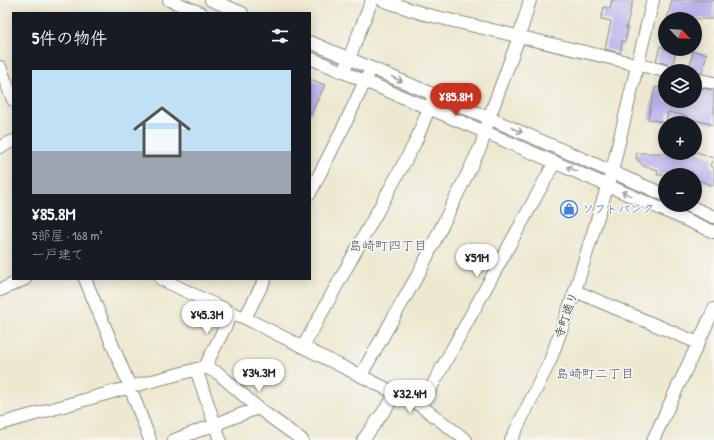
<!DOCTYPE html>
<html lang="ja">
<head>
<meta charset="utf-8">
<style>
  :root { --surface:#171b24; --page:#242831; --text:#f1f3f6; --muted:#9ea1a6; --line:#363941; --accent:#c8321e }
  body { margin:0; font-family:"Patrick Hand","Klee One",sans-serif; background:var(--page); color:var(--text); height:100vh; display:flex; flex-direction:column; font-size:15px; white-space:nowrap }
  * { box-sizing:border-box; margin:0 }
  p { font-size:13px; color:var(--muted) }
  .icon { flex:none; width:22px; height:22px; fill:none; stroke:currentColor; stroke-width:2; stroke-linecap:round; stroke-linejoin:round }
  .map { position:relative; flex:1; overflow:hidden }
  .side { position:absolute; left:12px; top:12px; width:299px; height:268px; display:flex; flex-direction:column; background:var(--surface); border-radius:0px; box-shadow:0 2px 10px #0003 }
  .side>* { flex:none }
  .needle { width:26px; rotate:115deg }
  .tools { position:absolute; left:658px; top:12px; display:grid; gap:8px }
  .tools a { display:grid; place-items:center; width:44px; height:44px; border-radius:50%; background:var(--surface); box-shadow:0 2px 10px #0003; font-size:20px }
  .price { position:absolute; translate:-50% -34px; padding:0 9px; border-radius:14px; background:#fff; color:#222; font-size:13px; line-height:26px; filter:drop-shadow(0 1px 2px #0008) }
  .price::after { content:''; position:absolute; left:50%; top:24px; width:12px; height:9px; margin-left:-6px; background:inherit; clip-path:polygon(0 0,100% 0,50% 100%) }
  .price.active { background:var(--accent); color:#fff }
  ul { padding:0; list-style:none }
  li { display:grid; align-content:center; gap:8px; height:212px; padding:0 20px }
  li+li { border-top:1px solid var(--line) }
  li span { display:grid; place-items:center; height:124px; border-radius:0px; color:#555 }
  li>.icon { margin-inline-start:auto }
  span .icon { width:72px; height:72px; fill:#fffc; stroke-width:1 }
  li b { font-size:17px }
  h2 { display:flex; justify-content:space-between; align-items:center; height:48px; padding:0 20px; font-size:17px }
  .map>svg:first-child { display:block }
  .building { fill:#b7aeeb }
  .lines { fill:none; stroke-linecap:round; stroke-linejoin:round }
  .minor-casing { stroke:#8c8a7e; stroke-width:14 }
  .minor { stroke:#fff; stroke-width:12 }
  .oneway { stroke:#a0a0a0 }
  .labels { text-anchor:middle; stroke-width:3.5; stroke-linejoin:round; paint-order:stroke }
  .shop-label { font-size:12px; fill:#366cbe; stroke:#f6f6f2; text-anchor:start }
  .street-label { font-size:12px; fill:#2b2b2b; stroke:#f6f6f2 }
  .neighbourhood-label { font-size:13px; fill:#5c596e; stroke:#f6f6f2 }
</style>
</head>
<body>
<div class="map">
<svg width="714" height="440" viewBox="0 0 714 440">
  <rect width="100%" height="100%" fill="#f6f6f2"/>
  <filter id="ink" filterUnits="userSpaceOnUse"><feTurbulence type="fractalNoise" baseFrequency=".025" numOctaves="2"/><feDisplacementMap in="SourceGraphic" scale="8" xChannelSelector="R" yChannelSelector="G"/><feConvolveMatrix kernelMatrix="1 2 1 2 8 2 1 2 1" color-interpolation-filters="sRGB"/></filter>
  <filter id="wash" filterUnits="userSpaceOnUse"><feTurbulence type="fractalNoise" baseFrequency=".012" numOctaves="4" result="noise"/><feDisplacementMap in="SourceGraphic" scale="16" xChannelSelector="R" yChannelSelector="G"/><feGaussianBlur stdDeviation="0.9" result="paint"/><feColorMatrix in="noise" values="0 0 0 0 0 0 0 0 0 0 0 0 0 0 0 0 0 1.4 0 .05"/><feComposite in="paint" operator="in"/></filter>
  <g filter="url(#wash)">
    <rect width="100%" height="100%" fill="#eee8d0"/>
    <g id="blocks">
      <path class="building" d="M612 0H633L626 28H628L625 42 622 41 620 53 605 49 611 21 601 19 604 7 610 9Z
        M672 0H714L713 19H667Z
        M660 46 665 48V49L676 50 672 69 667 64 656 61Z
        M693 51 707 54 702 73 689 71Z
        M310 79 325 85 310 116Z
        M655 87 665 89V101H695V87L714 90V125L687 118V116L668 112 666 123 648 119Z
        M697 152 713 158 710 166 714 168V186L695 179V175H657L658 170 643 166 636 158 637 153H696Z"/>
    </g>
  </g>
  <g filter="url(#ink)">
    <use href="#blocks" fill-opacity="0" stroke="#8c8a7e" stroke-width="1"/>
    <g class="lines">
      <g class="minor-casing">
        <path id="minor" d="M169 0 201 13
          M211 0 242 13
          M382 0 424 14 665 71
          M310 42 489 118 665 195
          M310 58 485 132 714 232
          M346 66 372 0
          M0 67 13 100
          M695 79 714 83
          M0 147 13 141
          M310 193 343 128 368 75
          M687 205 714 217
          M85 279 130 387 150 440
          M161 279 232 313 245 318 421 406 466 440
          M0 290 25 279
          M575 291 698 343
          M245 318 265 279
          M303 347 415 143 432 101
          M205 367 232 313
          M196 369 220 440
          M361 375 420 271 481 146 489 118 519 37 530 0
          M421 406 555 162
          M0 424 130 387 205 367 218 373 258 408 302 440
          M174 440 258 408
          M363 440 397 393
          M511 440 550 361 575 291 612 171 653 0
          M653 440 714 309"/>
      </g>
      <use href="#minor" class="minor"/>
    </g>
    <defs><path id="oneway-shaft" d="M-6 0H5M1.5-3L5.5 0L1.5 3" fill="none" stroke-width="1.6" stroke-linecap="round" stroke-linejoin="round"/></defs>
    <g class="oneway">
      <use href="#oneway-shaft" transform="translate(397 79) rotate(23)"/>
      <use href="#oneway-shaft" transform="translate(517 130) rotate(23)"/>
      <use href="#oneway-shaft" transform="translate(572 169) rotate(-156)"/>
      <use href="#oneway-shaft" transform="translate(627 194) rotate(-155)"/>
    </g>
  </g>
  <defs>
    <g id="shop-ring" transform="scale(0.9)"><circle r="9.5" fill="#f6f6f2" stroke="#3f7fe0" stroke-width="1.5"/><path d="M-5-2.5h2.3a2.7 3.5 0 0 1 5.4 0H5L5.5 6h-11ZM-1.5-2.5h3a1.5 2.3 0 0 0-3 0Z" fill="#3f7fe0"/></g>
  </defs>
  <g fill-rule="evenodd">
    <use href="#shop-ring" x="569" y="209"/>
  </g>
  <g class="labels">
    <g class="shop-label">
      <text x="582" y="213">ソフトバンク</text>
    </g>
    <g class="street-label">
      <text transform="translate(566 315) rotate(-71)" y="4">寺町通り</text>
    </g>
    <g class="neighbourhood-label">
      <text x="388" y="250">島崎町四丁目</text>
      <text x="595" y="378">島崎町二丁目</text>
    </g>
  </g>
</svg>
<div class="tools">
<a><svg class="needle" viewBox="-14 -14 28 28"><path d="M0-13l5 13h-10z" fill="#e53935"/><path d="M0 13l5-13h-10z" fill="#9ea1a6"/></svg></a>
<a><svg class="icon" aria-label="layers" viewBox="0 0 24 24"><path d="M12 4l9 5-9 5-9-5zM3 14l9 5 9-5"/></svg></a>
<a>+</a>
<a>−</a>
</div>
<b class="price active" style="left:456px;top:117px">¥85.8M</b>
<b class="price" style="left:477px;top:278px">¥51M</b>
<b class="price" style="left:207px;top:335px">¥45.3M</b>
<b class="price" style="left:259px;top:393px">¥34.3M</b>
<b class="price" style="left:410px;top:414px">¥32.4M</b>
<section class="side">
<h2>5件の物件<svg class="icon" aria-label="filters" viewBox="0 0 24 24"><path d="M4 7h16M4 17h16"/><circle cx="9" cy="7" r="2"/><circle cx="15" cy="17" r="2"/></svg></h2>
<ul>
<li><span style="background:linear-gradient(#bfe0f5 65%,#9aa5b1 0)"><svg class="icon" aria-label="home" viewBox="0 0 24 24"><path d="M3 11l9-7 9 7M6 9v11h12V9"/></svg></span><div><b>¥85.8M</b><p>5部屋 · 168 m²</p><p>一戸建て</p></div></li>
</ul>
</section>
</div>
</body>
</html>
